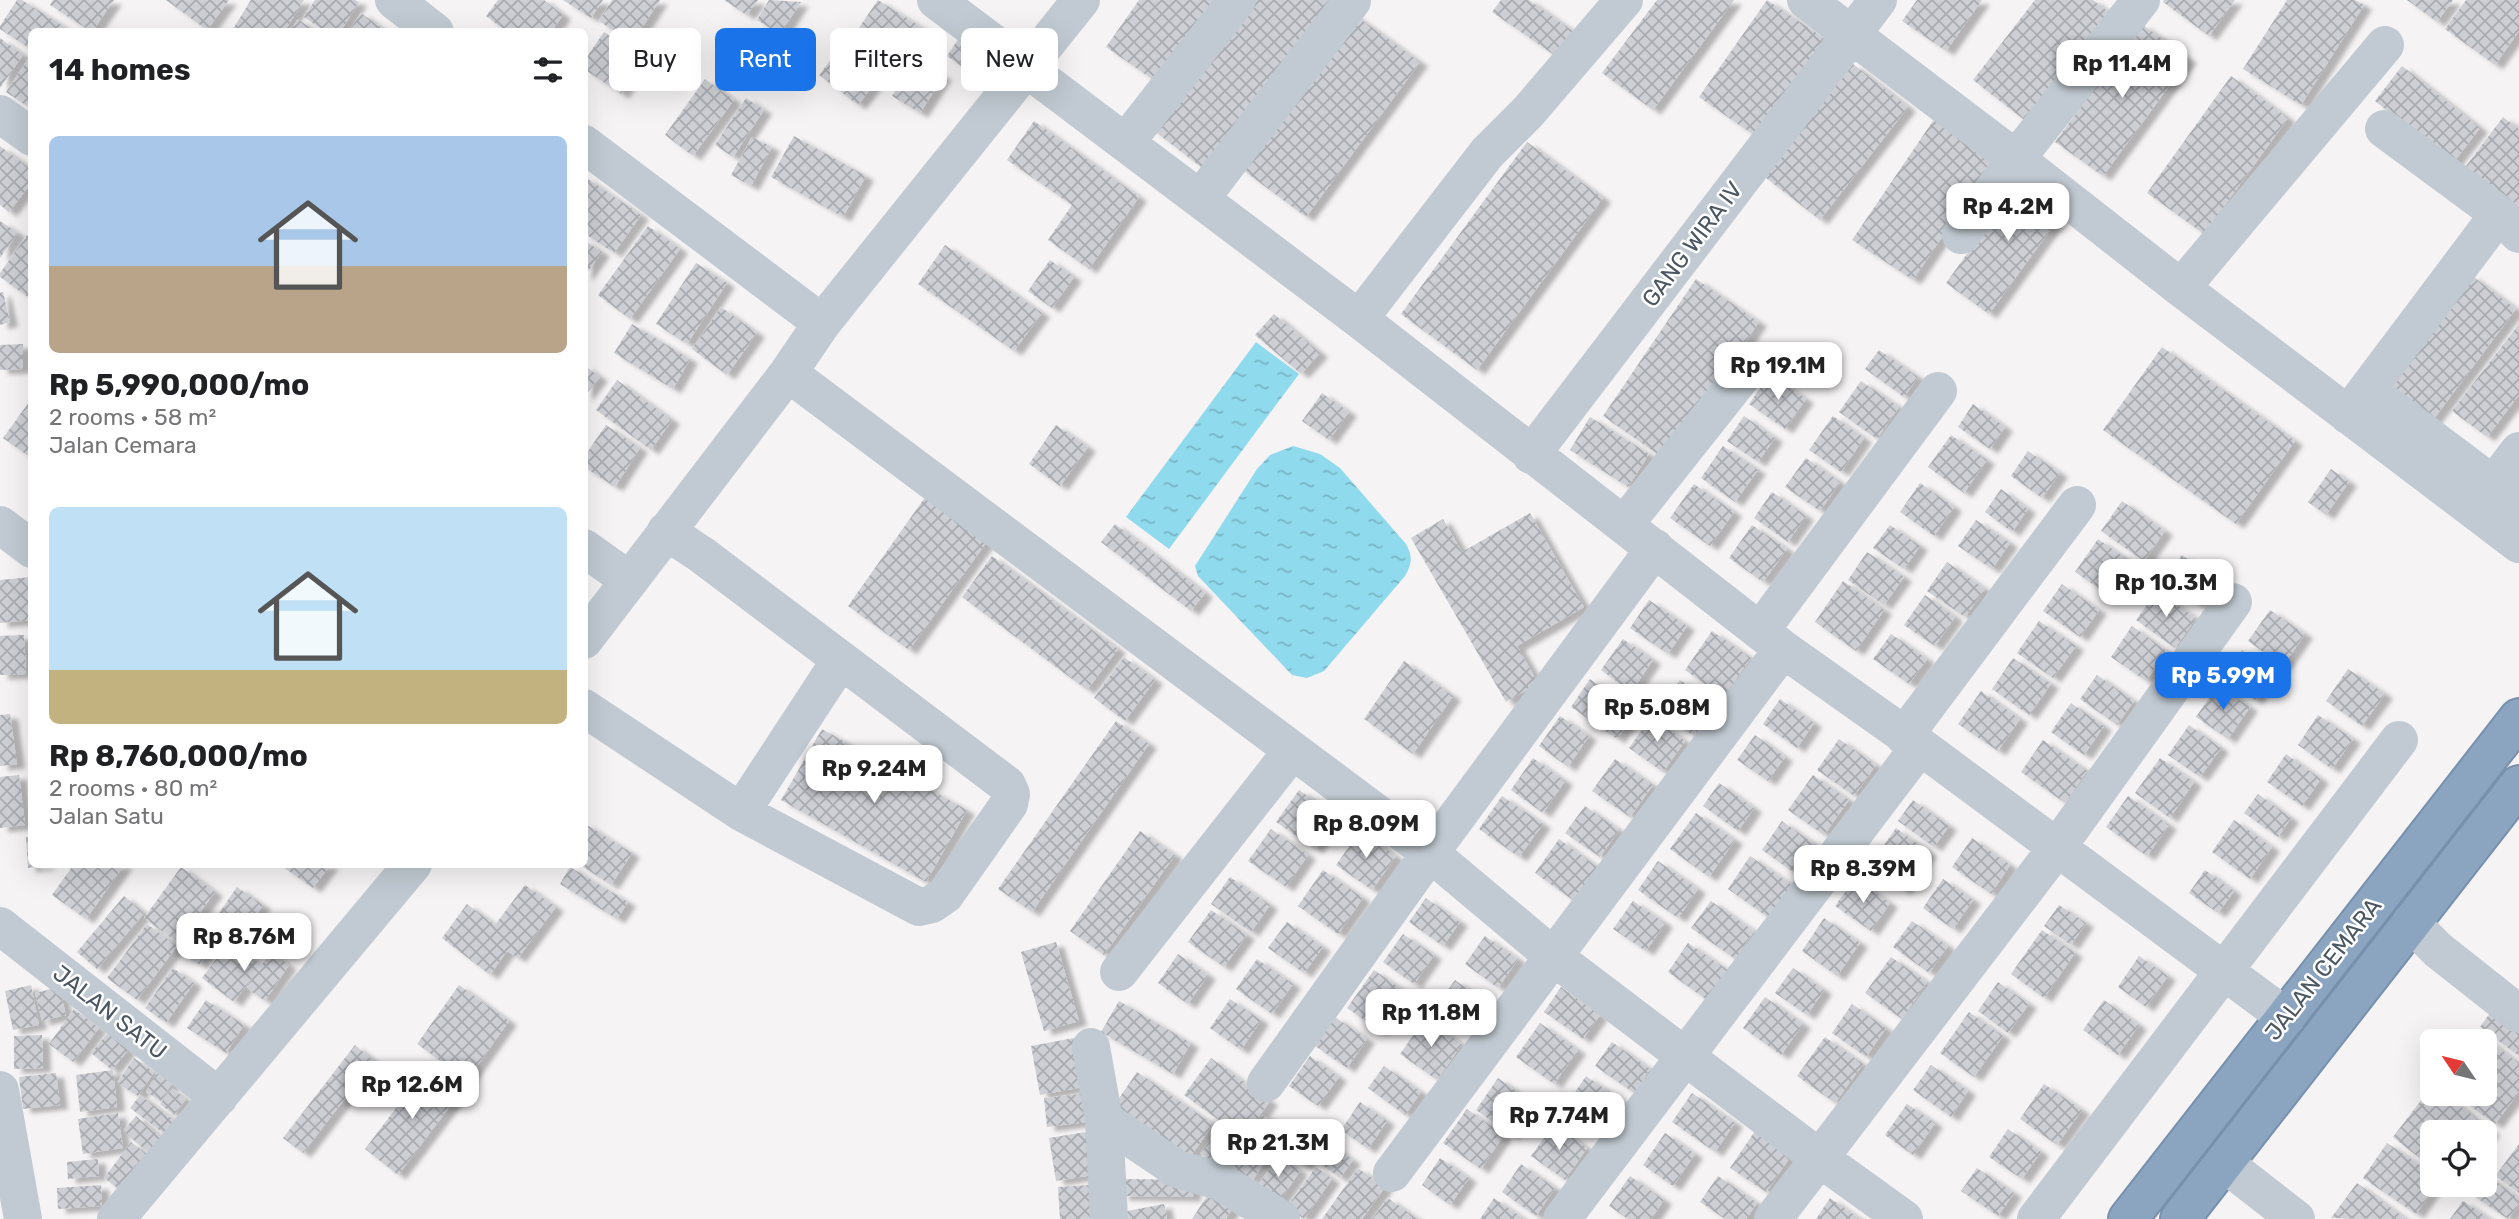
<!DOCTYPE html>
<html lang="en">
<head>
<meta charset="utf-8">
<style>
  :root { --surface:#fff; --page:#f6f6f6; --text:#202124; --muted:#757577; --accent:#1a73e8 }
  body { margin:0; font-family:Rubik,sans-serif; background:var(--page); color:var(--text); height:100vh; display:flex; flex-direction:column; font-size:26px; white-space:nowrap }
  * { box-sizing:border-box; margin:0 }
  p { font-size:23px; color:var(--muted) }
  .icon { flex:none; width:38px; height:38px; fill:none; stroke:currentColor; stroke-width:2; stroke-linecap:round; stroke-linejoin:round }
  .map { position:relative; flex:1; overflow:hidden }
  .details { position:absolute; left:28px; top:28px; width:560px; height:840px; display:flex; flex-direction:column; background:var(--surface); border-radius:10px; box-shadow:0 7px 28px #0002 }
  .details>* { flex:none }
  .hud { position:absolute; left:609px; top:28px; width:665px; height:63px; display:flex; gap:14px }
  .needle { width:46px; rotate:305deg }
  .buttons { position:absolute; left:2420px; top:1029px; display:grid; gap:14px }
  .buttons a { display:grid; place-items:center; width:77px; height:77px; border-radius:10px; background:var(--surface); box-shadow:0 7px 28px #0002; font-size:35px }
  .price { position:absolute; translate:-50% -60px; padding:0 16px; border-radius:14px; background:#fff; color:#222; font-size:23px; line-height:46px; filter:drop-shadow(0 2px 4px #0008) }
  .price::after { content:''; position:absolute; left:50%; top:42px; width:21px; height:16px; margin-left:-10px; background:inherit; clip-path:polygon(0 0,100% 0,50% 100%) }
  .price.current { background:var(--accent); color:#fff }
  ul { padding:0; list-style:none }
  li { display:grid; align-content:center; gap:14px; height:371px; padding:0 21px }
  li span { display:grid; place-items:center; height:217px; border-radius:10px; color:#555 }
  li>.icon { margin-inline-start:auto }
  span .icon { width:126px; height:126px; fill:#fffc; stroke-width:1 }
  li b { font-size:30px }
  h2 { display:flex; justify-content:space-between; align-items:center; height:84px; padding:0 21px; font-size:30px }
  .chip { padding:0 24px; border-radius:10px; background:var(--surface); box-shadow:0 7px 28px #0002; font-size:24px; line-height:63px }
  .chip.current { background:var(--accent); color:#fff }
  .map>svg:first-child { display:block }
  .water { fill:url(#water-ripples) }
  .building { fill:url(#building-cross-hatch); filter:url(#shadow) }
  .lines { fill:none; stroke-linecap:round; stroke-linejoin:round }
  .highway-casing { stroke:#7690ad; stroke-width:42 }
  .minor { stroke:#c1cad2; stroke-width:38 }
  .highway { stroke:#8ba5c1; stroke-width:38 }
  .labels { text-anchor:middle; stroke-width:5; stroke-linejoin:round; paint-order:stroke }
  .street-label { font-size:23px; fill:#4a5661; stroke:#fff }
</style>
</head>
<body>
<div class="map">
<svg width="2519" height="1219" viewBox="0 0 2519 1219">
  <defs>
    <pattern id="water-ripples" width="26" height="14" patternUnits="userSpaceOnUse" patternTransform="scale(1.75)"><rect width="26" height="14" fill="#90daee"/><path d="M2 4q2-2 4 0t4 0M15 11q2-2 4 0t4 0" fill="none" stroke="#78b4c4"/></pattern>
    <pattern id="building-cross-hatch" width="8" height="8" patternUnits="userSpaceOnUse" patternTransform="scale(1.75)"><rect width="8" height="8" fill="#cdcfd5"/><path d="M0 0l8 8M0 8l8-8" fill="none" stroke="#a8abb0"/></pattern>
    <filter id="shadow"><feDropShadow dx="8" dy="4.5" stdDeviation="2" flood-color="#0004"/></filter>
  </defs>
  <rect width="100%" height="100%" fill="#f5f3f3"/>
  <path class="water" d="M1256 342 1299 374 1169 549 1126 517Z
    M1293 446 1320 454 1340 468 1406 544C1413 557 1412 563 1405 576L1324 671 1307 678 1292 675 1198 576 1195 566 1257 469 1270 455Z"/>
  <path class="building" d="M17 0H22L66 28 64 32H32V50L0 29V26Z
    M53 0H114L92 32 50 5Z
    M166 0H229L207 30Z
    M251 0H304L284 32H231Z
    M315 0H355L359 2 340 32H326L304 17Z
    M498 0H544L563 15 551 32H507L486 16Z
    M563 0H603L591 18Z
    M612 0H660L632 43 599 21Z
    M724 0H758L747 15Z
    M769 0 801 2 780 34 757 20Z
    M878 0 929 32 905 69 854 35Z
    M1139 0H1221L1162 86 1106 47Z
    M1245 0H1344L1210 174 1148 126Z
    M1501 0H1529L1574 32 1557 57 1492 12Z
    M1657 0H1734L1653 110 1602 73Z
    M1767 0 1824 38 1755 136 1699 97Z
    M1917 0H1982L1946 51 1902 21Z
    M2035 0H2093L2111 14 2027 122 1973 80Z
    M2164 0H2235L2209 36 2163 2Z
    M2287 0H2355L2364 5 2301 105 2243 69Z
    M2407 0H2453L2437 22Z
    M2466 0H2519V31L2495 65 2445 29Z
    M361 13 387 32H348Z
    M1352 13 1420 62 1306 217 1239 167Z
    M298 19 316 32H289Z
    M2142 24 2189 59 2103 176 2055 142Z
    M604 32 645 60 621 94 584 69V61Z
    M963 32 998 56 981 80 947 56Z
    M0 38 23 55 0 88Z
    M847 39 886 69 858 105 819 75Z
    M32 53V99L27 106 6 92Z
    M916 59 944 76 920 113 892 96Z
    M1853 64 1908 107 1820 220 1765 177Z
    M2402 66 2480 128 2453 163 2375 101Z
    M2231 76 2288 118 2204 234 2147 193Z
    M705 79 734 100 693 156 665 135Z
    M746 98 764 110 733 157 715 145Z
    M1937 115 1997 156 1913 280 1852 240Z
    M2503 117 2519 129V213L2463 170Z
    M1034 121 1139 197 1089 269 1048 240 1072 205 1007 160Z
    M794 136 866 176 843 217 771 177Z
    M752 137 772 147 751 186 731 175Z
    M1527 142 1603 198 1477 370 1401 314Z
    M0 146 32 170V182L9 212 0 205Z
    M2026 172 2070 203 1989 314 1946 283Z
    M585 177 641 215 614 253 584 233Z
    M0 221 18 233 0 258Z
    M648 226 680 249 630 319 598 295Z
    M27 235 32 238V300L0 277V273Z
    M584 240 602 252 584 277Z
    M945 245 1042 313 1014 351 918 284Z
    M1050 260 1074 277 1052 308 1028 291Z
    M696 263 727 283 687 344 656 324Z
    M2471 275 2516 309 2427 428 2381 394Z
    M1696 279 1759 322 1666 460 1603 416Z
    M3 292 10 322 0 325V293Z
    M721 307 757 333 727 375 692 349Z
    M1274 314 1320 353 1301 374 1255 335Z
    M632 324 690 359 673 389 614 353Z
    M2519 324V395L2487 437 2452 411Z
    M23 344V369L0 370V345Z
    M2162 347 2295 441 2236 524 2103 430Z
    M1879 350 1918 377 1904 397 1865 369Z
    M584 365 600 377 584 397Z
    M1770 374 1806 399 1785 429 1749 404Z
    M617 380 672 420 651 450 596 410Z
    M1861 381 1899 407 1877 439 1839 412Z
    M1322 393 1349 412 1329 440 1302 421Z
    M32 398V449L27 455 3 438Z
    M1973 404 2005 427 1990 449 1958 427Z
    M1744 416 1775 438 1758 462 1727 441Z
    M1833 416 1864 438 1841 472 1809 450Z
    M1590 417 1649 454 1628 487 1570 450Z
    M606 425 640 448 615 487 584 467V457Z
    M1056 425 1088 447 1060 486 1029 464Z
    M1951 435 1987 460 1964 493 1928 467Z
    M1723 446 1758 470 1735 502 1701 478Z
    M2028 451 2060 473 2042 498 2011 476Z
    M1806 458 1840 482 1820 511 1785 487Z
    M2331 469 2349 482 2326 515 2308 502Z
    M1920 483 1954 507 1934 536 1900 512Z
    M1694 484 1734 512 1710 546 1670 518Z
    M2001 489 2028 509 2012 532 1985 512Z
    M1772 492 1806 516 1788 542 1754 518Z
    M926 496 988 540 909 650 848 606Z
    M2122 501 2165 531 2144 561 2101 531Z
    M1530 513 1584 607 1517 646 1538 683 1506 702 1411 538 1443 519 1462 552Z
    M1976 520 2010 543 1992 569 1958 546Z
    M1115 524 1205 593 1191 611 1101 542Z
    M1752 525 1787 549 1763 582 1729 558Z
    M1890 525 1920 546 1904 569 1873 548Z
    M2098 539 2131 562 2108 595 2075 572Z
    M1867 552 1904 577 1884 605 1848 580Z
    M2182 555 2215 578 2197 604 2164 580Z
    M992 556 1118 649 1087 690 962 597Z
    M1947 562 1985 589 1965 617 1927 591Z
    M32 577V620L0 623V580Z
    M1843 581 1884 610 1856 651 1815 622Z
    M2062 584 2099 610 2080 637 2043 611Z
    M2157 591 2196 618 2175 648 2136 620Z
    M1925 595 1955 617 1935 646 1904 625Z
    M1649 600 1687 626 1668 654 1630 628Z
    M2270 610 2305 634 2283 666 2248 641Z
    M2039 621 2076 646 2053 678 2017 653Z
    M2132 626 2167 651 2146 681 2111 657Z
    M1712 631 1751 658 1723 697 1685 670Z
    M1891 634 1927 659 1909 684 1873 659Z
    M24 635 26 674 0 675V636Z
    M1623 639 1653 660 1631 692 1601 670Z
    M2242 650 2274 673 2255 700 2222 677Z
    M1124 657 1155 680 1125 721 1094 698Z
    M2013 658 2051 684 2029 715 1992 689Z
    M1404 661 1453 696 1413 754 1364 719Z
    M2348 669 2385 694 2362 726 2326 701Z
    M2097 675 2134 701 2117 725 2080 699Z
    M1590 679 1636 712 1617 739 1571 707Z
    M1680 680 1716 704 1694 736 1658 711Z
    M2218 685 2250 707 2228 739 2196 717Z
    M1981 691 2020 719 1998 751 1958 724Z
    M1780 699 1814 723 1797 748 1763 724Z
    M2071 703 2104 726 2084 755 2051 732Z
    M10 714 17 764 0 766V715Z
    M2318 715 2353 739 2332 769 2298 745Z
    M1560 716 1589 736 1568 767 1539 746Z
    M1651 717 1685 741 1663 772 1629 748Z
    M1116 721 1149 744 1032 912 998 889Z
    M2189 725 2221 748 2200 777 2168 755Z
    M822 729 967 810 926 882 781 800Z
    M1755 735 1785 757 1768 781 1737 760Z
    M1839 739 1876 765 1854 796 1817 770Z
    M2043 740 2087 771 2065 803 2021 772Z
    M2286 754 2321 779 2302 806 2267 782Z
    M1533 758 1565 781 1543 813 1511 790Z
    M2160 758 2194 782 2170 818 2135 793Z
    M1615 759 1653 785 1630 817 1592 791Z
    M19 775 25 825 0 828V777Z
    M1813 775 1849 800 1824 835 1788 810Z
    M1719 783 1754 808 1738 831 1703 806Z
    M1299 790 1338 817 1315 849 1276 822Z
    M2258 794 2291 818 2278 837 2244 813Z
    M1502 796 1543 824 1519 857 1479 829Z
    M2128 796 2169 825 2147 856 2106 827Z
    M1913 800 1949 826 1934 847 1898 821Z
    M1585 806 1619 830 1600 857 1565 833Z
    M1696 813 1735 840 1709 877 1670 849Z
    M2234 820 2272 847 2250 879 2212 852Z
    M1782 821 1816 845 1796 874 1762 850Z
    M584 823 632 853 611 885 579 864H584Z
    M1896 828 1929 852 1903 890 1869 866Z
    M1271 829 1308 855 1286 887 1248 861Z
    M1140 831 1175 855 1104 955 1070 931Z
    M1360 831 1396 856 1372 890 1336 865Z
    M32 836V864H47V866L28 868 26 837Z
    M1972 838 2010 865 1991 894 1952 867Z
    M1559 839 1600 869 1577 903 1535 873Z
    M1750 856 1792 885 1769 918 1728 889Z
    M1658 861 1698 889 1678 918 1638 890Z
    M74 864H125L86 919 52 895Z
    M285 864H331L313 888 283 867Z
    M181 867 215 892 178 943 144 918Z
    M570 867 628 902 617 919 560 884Z
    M1323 870 1363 898 1338 934 1298 906Z
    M2205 870 2234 891 2218 913 2189 893Z
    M1230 877 1270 905 1251 932 1211 904Z
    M1855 878 1890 903 1871 931 1835 906Z
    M1943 879 1973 900 1953 929 1923 908Z
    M525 885 556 907 518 958 507 951 490 975 442 938 467 904 495 925Z
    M237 887 263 905 240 939 214 920Z
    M124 896 144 913 97 969 77 952Z
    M1426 898 1460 922 1443 946 1409 922Z
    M1633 901 1665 923 1646 951 1613 929Z
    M1711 901 1754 931 1735 959 1691 928Z
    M2059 905 2086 923 2071 945 2044 926Z
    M1211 910 1247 935 1224 967 1188 942Z
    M1824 918 1860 943 1837 976 1802 951Z
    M202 920 220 931 200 965 182 954Z
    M1912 921 1948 946 1929 973 1893 947Z
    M1287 922 1323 947 1304 973 1268 948Z
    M147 924 177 946 137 1000 107 978Z
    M2042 930 2075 953 2044 998 2011 974Z
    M1403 934 1434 955 1414 984 1383 962Z
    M1485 936 1518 959 1498 988 1465 964Z
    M229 941 262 965 270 952 289 965 265 1001 246 988 260 967 234 1002 202 978Z
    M1056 942 1079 1021 1044 1031 1021 952Z
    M1688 943 1732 973 1711 1003 1668 972Z
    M1178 954 1208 975 1188 1004 1158 983Z
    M2139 956 2168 976 2146 1007 2118 987Z
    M1891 957 1927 982 1902 1019 1865 993Z
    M1257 959 1293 984 1272 1014 1236 989Z
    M173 968 194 983 166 1023 145 1008Z
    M1793 968 1824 990 1807 1015 1775 993Z
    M1374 970 1407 993 1380 1031 1347 1008Z
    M1455 980 1487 1003 1473 1024 1440 1001Z
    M1998 982 2029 1004 2008 1033 1978 1011Z
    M31 985 39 1025 13 1030 5 991Z
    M459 985 509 1021 467 1080 417 1044Z
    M59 987 66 1015 42 1021 35 993Z
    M1561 987 1600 1015 1583 1039 1544 1012Z
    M1765 997 1803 1024 1781 1055 1743 1028Z
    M1230 999 1261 1020 1241 1050 1210 1028Z
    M206 1000 244 1025 226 1053 187 1028Z
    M2104 1000 2139 1025 2118 1055 2083 1030Z
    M1119 1001 1191 1043 1173 1074 1101 1032Z
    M1852 1004 1886 1028 1866 1057 1832 1033Z
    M2495 1006 2519 1024V1056L2480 1027Z
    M74 1009 99 1028 73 1062 49 1044Z
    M1969 1012 2003 1036 1974 1077 1940 1053Z
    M1335 1017 1367 1039 1347 1068 1315 1046Z
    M1425 1019 1462 1044 1437 1080 1400 1054Z
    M1540 1023 1578 1050 1554 1084 1516 1057Z
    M2476 1031 2519 1063V1092L2495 1124 2454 1094H2485V1041H2469Z
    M108 1033 128 1050 112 1070 91 1053Z
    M42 1035 43 1068 14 1069V1036Z
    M1085 1036 1094 1085 1040 1095 1031 1046Z
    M1825 1037 1863 1064 1835 1103 1797 1076Z
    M1612 1042 1650 1069 1634 1093 1595 1066Z
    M355 1045 374 1061 303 1153 283 1138Z
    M1310 1056 1339 1077 1318 1106 1289 1086Z
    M134 1058 154 1072 138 1096 117 1083Z
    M1211 1058 1270 1101 1244 1138 1184 1095Z
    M1931 1065 1968 1091 1951 1117 1913 1090Z
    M1384 1066 1421 1092 1405 1115 1368 1088Z
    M427 1067 460 1093 398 1175 365 1149Z
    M113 1070 117 1107 80 1112 76 1075Z
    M1137 1072 1213 1124 1189 1159 1113 1107Z
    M56 1073 60 1105 23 1109 19 1077Z
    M157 1073 172 1083 161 1101 146 1092Z
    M1586 1076 1621 1100 1601 1128 1567 1104Z
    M1498 1078 1533 1103 1511 1135 1476 1110Z
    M2044 1084 2082 1110 2057 1145 2020 1119Z
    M2432 1086V1094H2445L2492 1131 2485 1140V1132H2432V1168L2393 1137Z
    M172 1088 186 1099 174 1115 160 1104Z
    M1098 1092 1102 1120 1047 1127 1044 1098Z
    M1692 1093 1735 1123 1715 1152 1672 1122Z
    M140 1095 180 1125 170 1138 130 1108Z
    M1360 1102 1387 1121 1368 1149 1341 1130Z
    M1907 1104 1935 1123 1913 1155 1885 1135Z
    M1467 1109 1504 1135 1481 1169 1443 1143Z
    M118 1113 123 1148 83 1154 78 1119Z
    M1263 1115 1286 1129 1252 1181 1229 1166Z
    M136 1116 162 1139 150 1154 123 1131Z
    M1299 1120 1323 1136 1304 1166 1280 1150Z
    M1554 1124 1587 1148 1565 1180 1531 1156Z
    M2008 1129 2041 1152 2022 1179 1989 1157Z
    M1098 1130 1105 1173 1056 1181 1049 1138Z
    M1219 1130 1235 1144 1216 1167 1200 1153Z
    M1755 1131 1791 1156 1766 1192 1730 1168Z
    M1665 1133 1695 1154 1673 1186 1643 1165Z
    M1326 1141 1353 1160 1340 1178 1314 1159Z
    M131 1142 152 1158 125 1194 104 1178Z
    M2387 1143 2432 1173V1185H2436L2416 1214 2363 1178Z
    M2519 1144V1193L2495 1176Z
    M1278 1156 1300 1171 1279 1202 1257 1187Z
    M1440 1158 1469 1178 1450 1205 1422 1185Z
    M98 1159 99 1176 68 1179 67 1162Z
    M1521 1164 1555 1188 1536 1216 1502 1192Z
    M1316 1167 1332 1179 1304 1219 1287 1207Z
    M1358 1168 1385 1187 1362 1219H1322Z
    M1977 1168 2014 1193 1998 1216 1961 1191Z
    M2485 1174 2519 1198V1204L2508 1219 2468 1192 2473 1185H2485Z
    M1630 1176 1664 1200 1651 1219H1628L1609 1206Z
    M1718 1176 1757 1203 1746 1219H1725L1700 1202Z
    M1122 1179 1194 1180 1193 1197 1121 1196Z
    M2357 1183 2406 1219 2331 1218Z
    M1105 1184 1106 1219H1060L1058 1187Z
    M101 1185 102 1206 58 1209 57 1188Z
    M1213 1187 1236 1202 1226 1219H1192Z
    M1388 1198 1417 1219H1372Z
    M1494 1198 1524 1219H1480Z
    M1830 1198 1860 1219H1816Z
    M2463 1201 2490 1219H2450Z
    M1164 1204 1167 1219H1123L1122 1212Z"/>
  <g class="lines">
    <g class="highway-casing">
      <path id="highway" d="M2128 1219 2519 718
        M2180 1219 2519 785"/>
    </g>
    <path class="minor" d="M394 0 435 32
      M936 0 1359 319 1783 649 1920 746 2286 1017
      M1806 0 2016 159 2181 288 2519 544
      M0 114 32 137
      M2384 129 2499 214
      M1126 142 1237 0
      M584 144 822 323
      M1201 198 1352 1
      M1961 235 2016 159 2141 0
      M2181 288 2385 45
      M1359 319 1487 153 1528 112 1624 0
      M788 373 1430 853 1554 957 1818 1157 1904 1219
      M2367 390 2519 504
      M2348 415 2499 214 2519 234
      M1531 455 1878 0
      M2493 485 2519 451
      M0 525 32 549
      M1624 525 1747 370
      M584 548 629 580
      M1760 631 1938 391
      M584 640 788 373 822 323 1081 0
      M584 708 741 812 919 907 932 904 945 895 1009 804 1011 794 1007 785 702 555 666 531
      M1904 736 2077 505
      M741 812 840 661
      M2411 923 2438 950 2519 1014
      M0 926 219 1097
      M1119 972 1292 751
      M1091 1047 1104 1120 1109 1219
      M1266 1083 1430 853 1655 548
      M0 1090 23 1219
      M1104 1120 1177 1169 1219 1181 1281 1219
      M2224 1163 2296 1219
      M1392 1173 1783 649
      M116 1219 413 864
      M1562 1219 1920 746
      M1773 1219 2056 849 2233 602
      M2036 1219 2399 740"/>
    <use href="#highway" class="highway"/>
  </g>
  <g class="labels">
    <g class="street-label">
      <text transform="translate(1692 244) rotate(-53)" y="8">GANG WIRA IV</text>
      <text transform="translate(2323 969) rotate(-52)" y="8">JALAN CEMARA</text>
      <text transform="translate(110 1012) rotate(38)" y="8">JALAN SATU</text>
    </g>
  </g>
</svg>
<div class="buttons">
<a><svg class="needle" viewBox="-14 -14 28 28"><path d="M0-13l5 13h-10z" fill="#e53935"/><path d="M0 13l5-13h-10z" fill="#757577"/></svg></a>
<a><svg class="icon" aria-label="locate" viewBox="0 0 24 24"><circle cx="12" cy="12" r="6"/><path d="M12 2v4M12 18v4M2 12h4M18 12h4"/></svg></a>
</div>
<b class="price" style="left:2122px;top:100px">Rp 11.4M</b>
<b class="price" style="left:2008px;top:243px">Rp 4.2M</b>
<b class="price" style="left:1778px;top:402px">Rp 19.1M</b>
<b class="price" style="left:2166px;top:619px">Rp 10.3M</b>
<b class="price current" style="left:2223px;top:712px">Rp 5.99M</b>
<b class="price" style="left:1657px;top:744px">Rp 5.08M</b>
<b class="price" style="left:874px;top:805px">Rp 9.24M</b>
<b class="price" style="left:1366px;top:860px">Rp 8.09M</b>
<b class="price" style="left:1863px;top:905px">Rp 8.39M</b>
<b class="price" style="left:244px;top:973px">Rp 8.76M</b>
<b class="price" style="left:1431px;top:1049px">Rp 11.8M</b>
<b class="price" style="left:412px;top:1121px">Rp 12.6M</b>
<b class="price" style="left:1559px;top:1152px">Rp 7.74M</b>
<b class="price" style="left:1278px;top:1179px">Rp 21.3M</b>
<div class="hud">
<a class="chip">Buy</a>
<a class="chip current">Rent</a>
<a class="chip">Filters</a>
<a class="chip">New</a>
</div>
<section class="details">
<h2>14 homes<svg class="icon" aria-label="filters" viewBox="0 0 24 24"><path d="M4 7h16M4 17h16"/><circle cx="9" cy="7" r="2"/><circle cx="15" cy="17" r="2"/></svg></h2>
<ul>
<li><span style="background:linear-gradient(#a9c7e8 60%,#b9a48a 0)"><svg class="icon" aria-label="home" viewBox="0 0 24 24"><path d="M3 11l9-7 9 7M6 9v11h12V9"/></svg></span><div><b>Rp 5,990,000/mo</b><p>2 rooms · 58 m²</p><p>Jalan Cemara</p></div></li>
<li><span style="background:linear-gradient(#bfe0f5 75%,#c2b280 0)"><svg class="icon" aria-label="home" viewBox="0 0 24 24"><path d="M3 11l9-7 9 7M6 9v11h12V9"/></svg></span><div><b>Rp 8,760,000/mo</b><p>2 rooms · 80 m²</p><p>Jalan Satu</p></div></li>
</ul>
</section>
</div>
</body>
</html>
